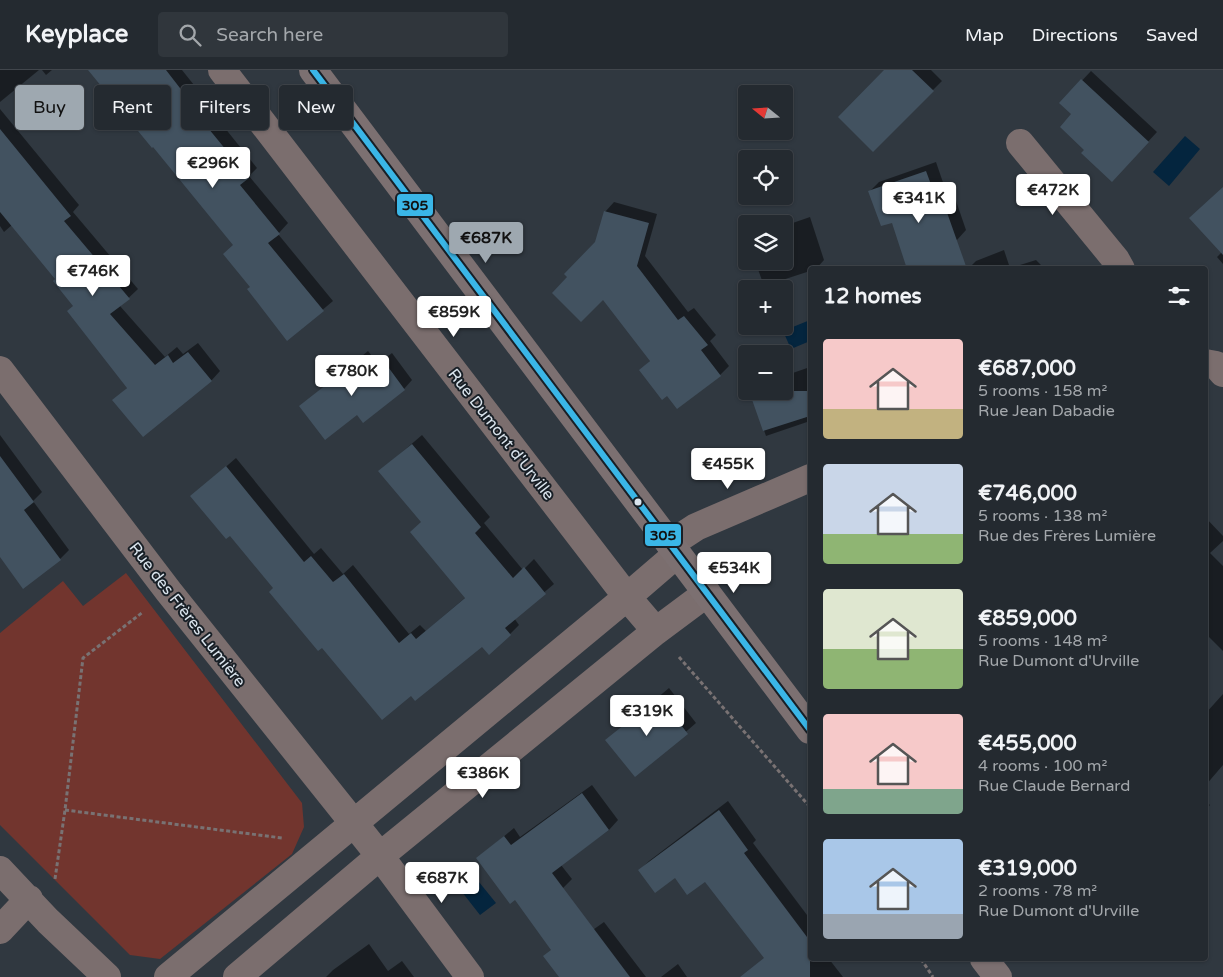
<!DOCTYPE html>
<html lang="en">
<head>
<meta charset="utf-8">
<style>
  :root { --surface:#242a30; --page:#30363c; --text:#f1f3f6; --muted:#a3a7ab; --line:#41464c; --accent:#9ea8b0 }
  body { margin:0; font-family:"Varela Round",sans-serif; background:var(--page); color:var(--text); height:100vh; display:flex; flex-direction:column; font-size:19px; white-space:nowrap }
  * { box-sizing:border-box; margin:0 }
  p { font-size:16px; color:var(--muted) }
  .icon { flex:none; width:28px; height:28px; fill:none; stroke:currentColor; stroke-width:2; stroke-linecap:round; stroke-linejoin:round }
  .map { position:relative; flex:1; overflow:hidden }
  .sheet { position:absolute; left:808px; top:196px; width:400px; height:695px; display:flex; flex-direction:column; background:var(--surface); border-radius:5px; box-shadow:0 1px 4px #0004,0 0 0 1px var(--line) }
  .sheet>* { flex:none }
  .top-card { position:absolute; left:15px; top:15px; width:475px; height:45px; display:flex; gap:10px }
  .needle { width:32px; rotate:288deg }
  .tools { position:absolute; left:738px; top:15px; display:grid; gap:10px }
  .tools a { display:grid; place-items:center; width:55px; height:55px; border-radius:5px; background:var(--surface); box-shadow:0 1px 4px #0004,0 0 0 1px var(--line); font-size:25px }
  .price { position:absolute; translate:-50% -42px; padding:0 11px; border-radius:5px; background:#fff; color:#222; font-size:16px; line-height:32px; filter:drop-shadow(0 1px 2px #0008) }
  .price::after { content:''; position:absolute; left:50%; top:30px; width:15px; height:11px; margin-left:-8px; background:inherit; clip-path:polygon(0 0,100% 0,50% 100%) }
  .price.active { background:var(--accent); color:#111 }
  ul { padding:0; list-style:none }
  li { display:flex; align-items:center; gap:15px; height:125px; padding:0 15px }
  li span { display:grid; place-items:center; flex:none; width:140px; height:100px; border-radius:5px; color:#555 }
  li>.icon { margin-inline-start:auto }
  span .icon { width:60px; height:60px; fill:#fffc; stroke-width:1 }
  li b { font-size:21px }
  h2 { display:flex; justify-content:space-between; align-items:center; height:60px; padding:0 15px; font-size:21px }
  .pill { padding:0 18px; border-radius:5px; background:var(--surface); box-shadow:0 1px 4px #0004,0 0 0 1px var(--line); font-size:18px; line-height:45px }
  .pill.active { background:var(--accent); color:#111 }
  header { display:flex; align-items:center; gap:30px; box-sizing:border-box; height:70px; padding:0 25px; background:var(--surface); border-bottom:1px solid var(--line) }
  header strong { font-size:24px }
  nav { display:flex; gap:28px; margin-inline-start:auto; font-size:18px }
  .search { width:350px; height:45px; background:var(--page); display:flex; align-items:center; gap:12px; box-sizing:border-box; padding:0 18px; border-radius:5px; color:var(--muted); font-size:19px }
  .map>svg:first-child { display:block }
  .green { fill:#72352e }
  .water { fill:#04253e }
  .shadow { fill:#0007 }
  .building { fill:#425260 }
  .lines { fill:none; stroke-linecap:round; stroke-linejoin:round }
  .path { stroke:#797273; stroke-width:3; stroke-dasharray:4 2.5; stroke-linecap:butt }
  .street { stroke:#7b6e6e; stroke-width:28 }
  .secondary { stroke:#7c7071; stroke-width:28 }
  .bus-1-casing { stroke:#181f26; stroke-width:10 }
  .bus-1 { stroke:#3ab6e7; stroke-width:6 }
  .bus-dot { fill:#dae4ed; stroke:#181f26; stroke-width:2 }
  .labels { text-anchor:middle; stroke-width:4; stroke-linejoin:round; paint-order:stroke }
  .street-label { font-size:16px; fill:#dae4ed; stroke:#181f26 }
  .line-badge { stroke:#181f26; stroke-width:2 }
  .pale-badge-label { font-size:14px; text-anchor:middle; font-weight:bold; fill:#111 }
</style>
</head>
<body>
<header>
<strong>Keyplace</strong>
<div class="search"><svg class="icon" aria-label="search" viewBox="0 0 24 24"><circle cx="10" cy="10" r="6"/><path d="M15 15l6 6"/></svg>Search here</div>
<nav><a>Map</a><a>Directions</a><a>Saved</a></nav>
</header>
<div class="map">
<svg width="1223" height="907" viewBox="0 0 1223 907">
  <rect width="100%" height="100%" fill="#303840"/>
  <path class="green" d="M126 503 302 733 304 757 292 784 160 889 130 885 0 755V563L63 511 83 536Z"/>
  <path class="water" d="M1185 66 1200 79 1169 116 1153 102Z
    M810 250V271L791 279 783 261Z
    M466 796 496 833 480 845 451 808Z"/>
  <path class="shadow" d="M0 0H39L0 32Z
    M42 0H52L46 5Z
    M130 0H182L206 30 204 32 257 98 249 106 288 153 278 164 333 231 288 269 251 216 234 175Z
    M885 0H931L942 11 873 80Z
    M1091 1 1157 62 1121 101 1086 79 1073 44 1061 33Z
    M0 39 79 135 73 142 138 219 120 236 165 287 177 277 183 284 198 273 220 301 211 311 114 330 128 317 74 235 57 209 12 155 4 162 0 156Z
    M936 92 948 127 954 125 966 160 957 170 892 152 870 121 879 112Z
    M1223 118V194L1217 187 1222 182Z
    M614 132 657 144 645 186 688 242 694 238 716 265 710 271 729 296 720 305 640 301 651 290 596 173 605 142Z
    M810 147 824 190 816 199H810V201L764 216 755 191H784V156Z
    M1004 180 1010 198 1036 190 1045 199H968L976 191Z
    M368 281 378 294 392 283 412 310 404 319 357 344 301 336Z
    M810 297V351L766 366 751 323 784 321V306Z
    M0 365 42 422 33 431 69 480 60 489 0 485Z
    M422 365 490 447 484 453 523 500 534 489 554 514 514 548 519 555 510 564 483 575 411 625 274 518 230 464 192 426 236 388 314 484 321 478 343 504 353 495 409 564 420 555 426 561 466 527 423 451 380 401Z
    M1205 447 1223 466V471L1210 483 1223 496V581L1205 563Z
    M669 618 696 653 636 705 607 670Z
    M1223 624V695L1205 716V644Z
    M592 715 618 750 609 760 561 795 572 809 563 818 515 828 478 788 514 758 520 767Z
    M1205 730 1210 735 1205 741Z
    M728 731 756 770 753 773 810 849V889H829L843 907H772L765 888 705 810 640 800 649 791Z
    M604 852 646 907H560L559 884Z
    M369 874 388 901 402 891 414 907H326L333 900Z
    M678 894 687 907H661Z"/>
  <path class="building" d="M88 0H166L197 40 195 42 249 108 240 115 280 164 268 173 324 241 287 271 247 219 250 217 223 184 233 175 153 77 152 78Z
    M884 0H912L934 21 873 82 838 47Z
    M1081 9 1149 72 1112 112 1081 83 1084 80 1060 57 1071 44 1059 33Z
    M0 59 71 146 64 151 130 229 110 244 155 295 168 285 173 293 188 282 212 311 143 367 112 330 127 318 67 241 73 236 53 211 55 209 0 142Z
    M926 101 939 136 944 134 967 199H907L892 153 881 156 868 121Z
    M1223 117V185L1189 148Z
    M604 141 649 153 637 196 678 250 684 246 708 275 701 280 721 306 677 339 667 326 662 330 639 300 650 291 603 230 581 252 552 223 567 207 564 204 595 172Z
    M359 289 369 301 383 290 405 320 363 353 357 345 325 370 299 336Z
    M749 321H810V346L763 361Z
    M412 374 481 457 475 463 513 508 524 497 546 524 505 558 511 565 489 585 482 577 415 631 411 626 382 650 322 578 318 581 269 522 273 518 230 466 226 469 190 426 226 396 304 492 311 486 333 512 344 504 399 573 411 563 416 569 465 528 410 462 421 452 378 401Z
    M0 386 34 432 24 440 61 490 23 519 0 487Z
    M659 627 688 664 635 707 605 670Z
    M582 723 609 760 552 803 630 907H559L543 886 551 880 515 830 510 834 476 788 504 766 511 775Z
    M719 740 748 780 744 783 810 871V907H740L764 888 705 812 687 825 675 808 655 823 638 800Z"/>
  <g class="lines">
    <path class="path" d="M679 587 810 737
      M65 740 282 768
      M55 809 65 740 83 588 143 542
      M921 889 933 907"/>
    <path class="street" d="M222 0 627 527 656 561
      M1020 73 1116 190 1121 199
      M1205 293 1216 295 1223 303
      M0 300 169 522 380 786 470 907
      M670 474 696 457 810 408
      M0 800 48 851 107 907
      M0 860 29 829
      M168 907 627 527 677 484
      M237 907 380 786 656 561 707 523"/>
    <path class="secondary" d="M313 0 810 660
      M984 889 998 907"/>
    <g class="bus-1-casing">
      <path id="bus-1" d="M313 0 810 660"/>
    </g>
    <use href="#bus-1" class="bus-1"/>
  </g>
  <circle class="bus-dot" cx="638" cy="432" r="4.5"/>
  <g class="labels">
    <g class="street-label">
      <text transform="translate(502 364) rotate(52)" y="6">Rue Dumont d'Urville</text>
      <text transform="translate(188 544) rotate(52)" y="6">Rue des Frères Lumière</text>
    </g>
  </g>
  <g class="line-badge">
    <rect x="396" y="123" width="38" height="24" rx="5" fill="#3ab6e7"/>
    <rect x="644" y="453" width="38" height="24" rx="5" fill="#3ab6e7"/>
  </g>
  <g class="pale-badge-label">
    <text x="415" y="140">305</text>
    <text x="663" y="470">305</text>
  </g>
</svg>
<div class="tools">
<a><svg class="needle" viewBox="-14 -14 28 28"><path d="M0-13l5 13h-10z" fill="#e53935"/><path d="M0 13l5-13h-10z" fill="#a3a7ab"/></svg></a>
<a><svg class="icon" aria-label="locate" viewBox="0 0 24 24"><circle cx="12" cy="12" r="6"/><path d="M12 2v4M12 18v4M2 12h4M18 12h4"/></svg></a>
<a><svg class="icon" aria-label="layers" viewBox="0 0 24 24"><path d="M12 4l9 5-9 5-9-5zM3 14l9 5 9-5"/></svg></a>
<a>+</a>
<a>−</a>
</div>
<b class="price" style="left:213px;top:119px">€296K</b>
<b class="price" style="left:1053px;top:146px">€472K</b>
<b class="price" style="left:919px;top:154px">€341K</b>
<b class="price active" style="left:486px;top:194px">€687K</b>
<b class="price" style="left:93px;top:227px">€746K</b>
<b class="price" style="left:454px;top:268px">€859K</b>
<b class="price" style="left:352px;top:327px">€780K</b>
<b class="price" style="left:728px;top:420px">€455K</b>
<b class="price" style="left:734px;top:524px">€534K</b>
<b class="price" style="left:647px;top:667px">€319K</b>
<b class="price" style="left:483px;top:729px">€386K</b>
<b class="price" style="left:442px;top:834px">€687K</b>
<div class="top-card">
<a class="pill active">Buy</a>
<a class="pill">Rent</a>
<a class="pill">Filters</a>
<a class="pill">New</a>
</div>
<section class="sheet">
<h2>12 homes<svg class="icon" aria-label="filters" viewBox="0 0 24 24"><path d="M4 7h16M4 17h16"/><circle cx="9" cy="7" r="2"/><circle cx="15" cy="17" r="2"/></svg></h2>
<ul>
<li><span style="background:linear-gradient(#f6c9c9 70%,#c2b280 0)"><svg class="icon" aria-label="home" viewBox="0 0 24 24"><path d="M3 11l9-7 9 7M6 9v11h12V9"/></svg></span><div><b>€687,000</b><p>5 rooms · 158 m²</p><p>Rue Jean Dabadie</p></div></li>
<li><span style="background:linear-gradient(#c9d6e8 70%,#8fb573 0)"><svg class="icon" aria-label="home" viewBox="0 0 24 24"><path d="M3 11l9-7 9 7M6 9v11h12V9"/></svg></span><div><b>€746,000</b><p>5 rooms · 138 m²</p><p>Rue des Frères Lumière</p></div></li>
<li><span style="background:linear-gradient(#dfe7d0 60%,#8fb573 0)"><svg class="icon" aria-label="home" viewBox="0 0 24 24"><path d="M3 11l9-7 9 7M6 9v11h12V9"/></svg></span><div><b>€859,000</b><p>5 rooms · 148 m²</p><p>Rue Dumont d'Urville</p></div></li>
<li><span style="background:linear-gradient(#f6c9c9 75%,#7fa58c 0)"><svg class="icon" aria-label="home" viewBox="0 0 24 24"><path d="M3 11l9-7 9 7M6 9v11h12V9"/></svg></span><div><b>€455,000</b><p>4 rooms · 100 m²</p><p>Rue Claude Bernard</p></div></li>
<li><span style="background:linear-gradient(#a9c7e8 75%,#9aa5b1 0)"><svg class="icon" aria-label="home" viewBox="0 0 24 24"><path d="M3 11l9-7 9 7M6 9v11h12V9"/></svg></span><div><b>€319,000</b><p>2 rooms · 78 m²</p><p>Rue Dumont d'Urville</p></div></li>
</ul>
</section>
</div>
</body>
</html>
